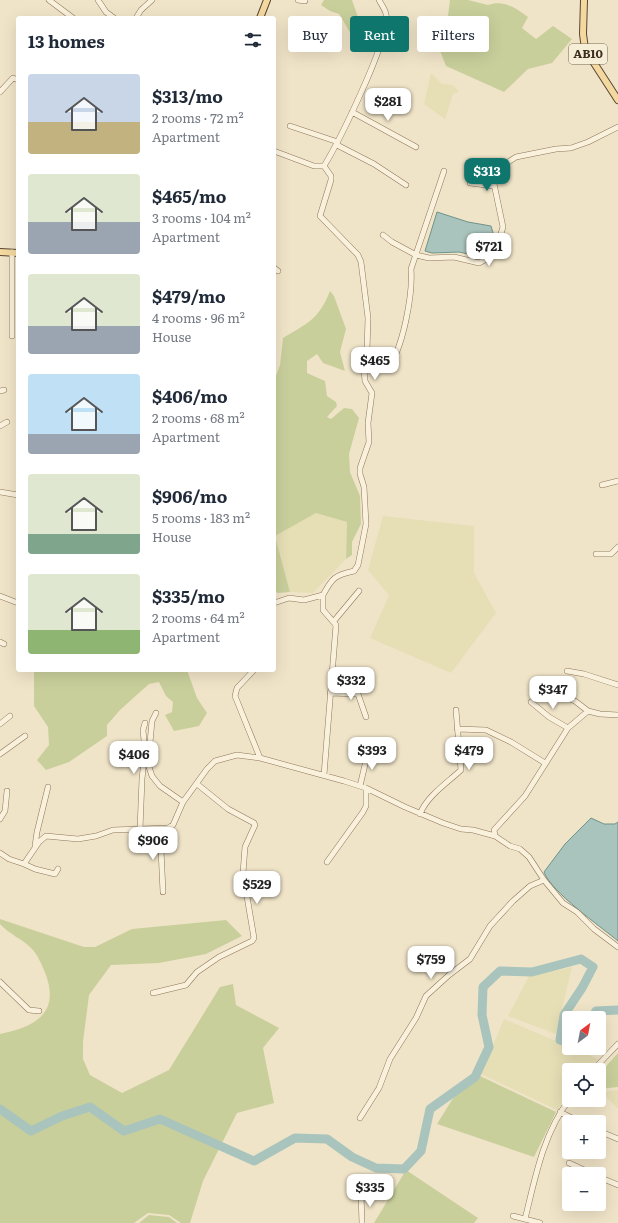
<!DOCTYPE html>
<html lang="en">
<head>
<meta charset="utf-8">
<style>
  :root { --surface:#fff; --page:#f6f6f7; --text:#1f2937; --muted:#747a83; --accent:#0f766e }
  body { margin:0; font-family:Literata,serif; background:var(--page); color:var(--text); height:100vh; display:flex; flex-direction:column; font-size:15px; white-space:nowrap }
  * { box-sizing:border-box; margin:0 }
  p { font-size:13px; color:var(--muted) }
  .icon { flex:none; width:22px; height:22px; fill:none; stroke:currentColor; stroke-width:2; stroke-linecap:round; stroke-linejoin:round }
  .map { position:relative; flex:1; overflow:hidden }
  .sheet { position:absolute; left:16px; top:16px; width:260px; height:656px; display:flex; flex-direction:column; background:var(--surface); border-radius:4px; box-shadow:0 4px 16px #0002 }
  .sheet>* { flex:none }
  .banner { position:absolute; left:288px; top:16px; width:270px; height:36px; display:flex; gap:8px }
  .needle { width:26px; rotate:32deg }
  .fabs { position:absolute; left:562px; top:1011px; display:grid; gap:8px }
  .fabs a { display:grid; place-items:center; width:44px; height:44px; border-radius:4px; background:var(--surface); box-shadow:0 4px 16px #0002; font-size:20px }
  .price { position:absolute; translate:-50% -34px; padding:0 9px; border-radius:8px; background:#fff; color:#222; font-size:13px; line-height:26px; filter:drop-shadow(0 1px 2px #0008) }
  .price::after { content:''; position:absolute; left:50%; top:24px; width:12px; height:9px; margin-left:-6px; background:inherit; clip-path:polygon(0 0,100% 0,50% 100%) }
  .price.on { background:var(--accent); color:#fff }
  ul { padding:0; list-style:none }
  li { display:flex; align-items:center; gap:12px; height:100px; padding:0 12px }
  li span { display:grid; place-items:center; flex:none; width:112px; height:80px; border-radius:4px; color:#555 }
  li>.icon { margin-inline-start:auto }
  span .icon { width:48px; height:48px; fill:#fffc; stroke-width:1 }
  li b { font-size:17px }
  h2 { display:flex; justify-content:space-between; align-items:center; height:48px; padding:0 12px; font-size:17px }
  .tag { padding:0 14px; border-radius:4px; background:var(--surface); box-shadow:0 4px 16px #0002; font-size:14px; line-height:36px }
  .tag.on { background:var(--accent); color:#fff }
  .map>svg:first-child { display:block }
  .farmland { fill:#e6deb5 }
  .green { fill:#c9cf9b }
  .water { fill:#a9c4bc; stroke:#6f938a }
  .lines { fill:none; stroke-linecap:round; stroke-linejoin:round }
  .river { stroke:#a9c4bc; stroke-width:9 }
  .minor-casing { stroke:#8d765c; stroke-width:6 }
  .major-casing { stroke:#5b4430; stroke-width:8 }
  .minor { stroke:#faf1dc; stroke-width:5 }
  .major { stroke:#f3d9a0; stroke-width:6 }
  .labels { text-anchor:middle; stroke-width:3; stroke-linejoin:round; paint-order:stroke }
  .shield { fill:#f7eed8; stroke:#756857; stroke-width:1 }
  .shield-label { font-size:12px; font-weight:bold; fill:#3d2e20 }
</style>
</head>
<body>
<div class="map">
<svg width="618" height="1223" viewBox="0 0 618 1223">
  <rect width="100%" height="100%" fill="#f0e4c8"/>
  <path class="farmland" d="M431 73 442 84 453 85 459 92 453 94 445 119 424 104Z
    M316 513 347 522 346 559 313 593 290 592 275 536Z
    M383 516 474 526V573L496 613 451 673 370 638 389 595 368 570Z
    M572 967 556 1034 508 1016 529 976Z
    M504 1019 598 1059 589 1070H569V1095L557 1110 481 1074Z
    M618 1090V1108H617L602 1092Z"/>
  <path class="green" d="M324 0H352L358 17 355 24 360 33 354 39 339 14 330 11 321 5Z
    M450 0H468L488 5C504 0 514 7 528 17L522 28 536 39 553 26 572 39 552 63 528 69 504 92 446 66 428 20 448 16Z
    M330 291 334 296 346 329 340 352 345 371 323 363 317 354 307 361V373L325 381 327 396 336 402 337 406 327 417 331 419 344 408 352 409 359 418 349 454 350 472 360 496 361 524 352 542V555L346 559 347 522 316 513 275 536 290 592 278 593 274 591V381L280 365 283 338C308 323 319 319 330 291Z
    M34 670H187L197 698 207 713 199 726 174 731 165 715 172 712 173 702 166 696 159 682 149 684 120 710 107 725V736L69 762 46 770 37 760 49 745 48 727 34 706Z
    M0 919 84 947H95L132 929 226 920 242 936 206 954 159 963 111 965 89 995 83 1042V1059L90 1075 122 1093 169 1070 220 987 233 984 236 1005 279 1028 263 1048 274 1103 237 1113 203 1181 190 1223H181L169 1215 148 1213 134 1223H0V1034C33 1027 60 1015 46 975 42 966 39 956 31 948 22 939 9 934 0 924Z
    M618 1053V1087L599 1089V1074Z
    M480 1076 556 1112 534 1157 437 1124 455 1095Z
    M406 1170 478 1218 474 1223H374Z
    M149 1215 169 1217 177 1223H139Z"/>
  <path class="water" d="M437 212 468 222 491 226 494 236 485 252 477 256 459 252 432 253 425 251Z
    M591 818 604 824H615L618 822V941C600 926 551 892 544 872L565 844Z"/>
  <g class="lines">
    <path class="river" d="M591 1018 596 1011 618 1010
      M0 1109 31 1131 62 1116 90 1107 124 1131 160 1119 254 1161 295 1138 327 1139 352 1157 376 1168 404 1169 421 1151 430 1109 475 1077 489 1047 482 1015 483 987 500 971 532 972 581 959 593 967 582 988 564 1015 560 1040 569 1043"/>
    <g class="minor-casing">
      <path id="minor" d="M49 0 73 18
        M98 0 106 12 114 18
        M298 0 305 1
        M136 18 141 10 152 0
        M0 92 13 78 18 80
        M352 112 416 147
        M290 126 338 142
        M337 145 374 164 406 185
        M274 151 314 166H324C338 143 391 38 386 14 385 9 381 4 379 0
        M470 183 494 186
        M383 235 392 242 416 255 429 258 454 257 479 263 490 257 498 243 503 227 493 179 496 170 516 157 556 149 571 148 588 142 618 127
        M274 268 278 271
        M12 336V252
        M364 370 387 369C403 350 413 294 411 269L444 171
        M0 391 4 390
        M0 426 7 422
        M602 485 618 481
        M0 492 18 495
        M596 554H611L618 547
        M323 595C332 578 335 575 354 571L358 565 366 524 364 487 360 474V468L369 442 368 423 372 393 365 381 364 370 367 350 368 318 361 262 358 255 320 216 331 180V176L324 166
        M0 596 18 603
        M274 603 289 598 304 600 323 595V610L336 625 324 775
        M334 621 359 591
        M0 642 4 644
        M254 670 237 688 235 696 260 758
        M567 671 584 674 618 685
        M565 683 561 696 575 701 588 711
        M330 693 358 694 366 717
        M531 702 549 717 568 728
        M156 713 152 721 148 764 152 776 160 786 183 802
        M0 724 10 716
        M457 729 486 730 511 742 545 763
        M0 754 25 736
        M360 786 368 752
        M420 814C427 796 447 783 461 770L456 710
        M0 819 5 811 7 791
        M140 829 142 779 145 751 143 730 145 723
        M160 829 163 892
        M495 836 510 846 520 849 529 857 544 880 563 903 577 912 594 929 618 947
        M35 846 37 832 48 787
        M0 853 9 859 24 864 39 842 46 836 78 839 96 836 113 830 168 828 173 825 183 802 207 769 215 761 237 755 260 758 344 781 366 788 405 807 443 823 461 829 473 830 495 836 494 830 525 796 568 728 588 711 600 714 618 715
        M327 862 363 812 366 806V788
        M24 864 35 869 55 874 58 869
        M0 982 29 1010 39 1011
        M153 993 186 985 197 972 219 957 252 941 254 938 243 873 245 847 255 825 254 823 228 809 197 784
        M593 1070 618 1044
        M560 1112 580 1122
        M360 1118 379 1088 390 1059 416 1018 426 996 449 975 470 959 490 926 513 901 530 886 544 880
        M599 1131 618 1139
        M569 1163 593 1174
        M599 1177 618 1185
        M361 1194 362 1223
        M513 1216 540 1223
        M525 1219C535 1179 543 1134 569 1100"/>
    </g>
    <g class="major-casing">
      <path id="major" d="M584 0 583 34 585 49 618 100
        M260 18 267 0
        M0 252 18 253"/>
    </g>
    <use href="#minor" class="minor"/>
    <use href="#major" class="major"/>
  </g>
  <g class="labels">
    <rect class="shield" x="569" y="44" width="38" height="20" rx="3"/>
    <g class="shield-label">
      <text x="588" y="58">AB10</text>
    </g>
  </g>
</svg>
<div class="fabs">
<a><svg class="needle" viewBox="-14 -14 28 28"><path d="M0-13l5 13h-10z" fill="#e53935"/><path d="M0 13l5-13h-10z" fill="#747a83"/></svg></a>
<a><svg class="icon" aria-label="locate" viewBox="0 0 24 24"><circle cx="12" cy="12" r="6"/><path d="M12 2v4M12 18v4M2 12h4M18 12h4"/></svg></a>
<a>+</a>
<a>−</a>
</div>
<b class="price" style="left:388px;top:122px">$281</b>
<b class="price on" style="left:487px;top:192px">$313</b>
<b class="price" style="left:489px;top:267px">$721</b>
<b class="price" style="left:375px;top:381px">$465</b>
<b class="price" style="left:351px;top:701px">$332</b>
<b class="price" style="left:553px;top:710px">$347</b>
<b class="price" style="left:372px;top:771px">$393</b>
<b class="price" style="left:469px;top:771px">$479</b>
<b class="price" style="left:134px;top:775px">$406</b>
<b class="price" style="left:153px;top:861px">$906</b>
<b class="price" style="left:257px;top:905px">$529</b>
<b class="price" style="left:431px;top:980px">$759</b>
<b class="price" style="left:370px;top:1208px">$335</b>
<div class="banner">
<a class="tag">Buy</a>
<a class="tag on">Rent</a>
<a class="tag">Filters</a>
</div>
<section class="sheet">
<h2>13 homes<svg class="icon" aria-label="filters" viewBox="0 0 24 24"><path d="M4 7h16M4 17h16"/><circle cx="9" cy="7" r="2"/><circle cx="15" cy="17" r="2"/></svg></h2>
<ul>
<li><span style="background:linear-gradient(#c9d6e8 60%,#c2b280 0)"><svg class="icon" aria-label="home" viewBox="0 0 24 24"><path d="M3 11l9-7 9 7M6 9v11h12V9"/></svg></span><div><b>$313/mo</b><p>2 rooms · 72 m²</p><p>Apartment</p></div></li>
<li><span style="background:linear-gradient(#dfe7d0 60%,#9aa5b1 0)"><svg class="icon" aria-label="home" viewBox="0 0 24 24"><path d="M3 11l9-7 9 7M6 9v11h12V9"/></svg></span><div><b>$465/mo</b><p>3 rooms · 104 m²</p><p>Apartment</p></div></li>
<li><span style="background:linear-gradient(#dfe7d0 65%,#9aa5b1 0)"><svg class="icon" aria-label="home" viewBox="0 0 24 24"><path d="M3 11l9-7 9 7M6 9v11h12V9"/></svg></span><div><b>$479/mo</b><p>4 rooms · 96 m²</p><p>House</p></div></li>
<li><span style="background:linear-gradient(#bfe0f5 75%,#9aa5b1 0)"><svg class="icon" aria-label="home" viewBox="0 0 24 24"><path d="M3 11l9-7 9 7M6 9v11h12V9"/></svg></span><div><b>$406/mo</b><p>2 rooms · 68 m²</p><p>Apartment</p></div></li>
<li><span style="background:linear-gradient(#dfe7d0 75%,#7fa58c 0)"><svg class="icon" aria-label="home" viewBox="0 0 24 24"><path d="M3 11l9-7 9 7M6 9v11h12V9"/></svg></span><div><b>$906/mo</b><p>5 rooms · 183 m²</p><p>House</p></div></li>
<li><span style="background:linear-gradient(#dfe7d0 70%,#8fb573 0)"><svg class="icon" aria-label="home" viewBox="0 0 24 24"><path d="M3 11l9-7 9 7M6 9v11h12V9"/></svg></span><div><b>$335/mo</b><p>2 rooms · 64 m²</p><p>Apartment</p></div></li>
</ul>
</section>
</div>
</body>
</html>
